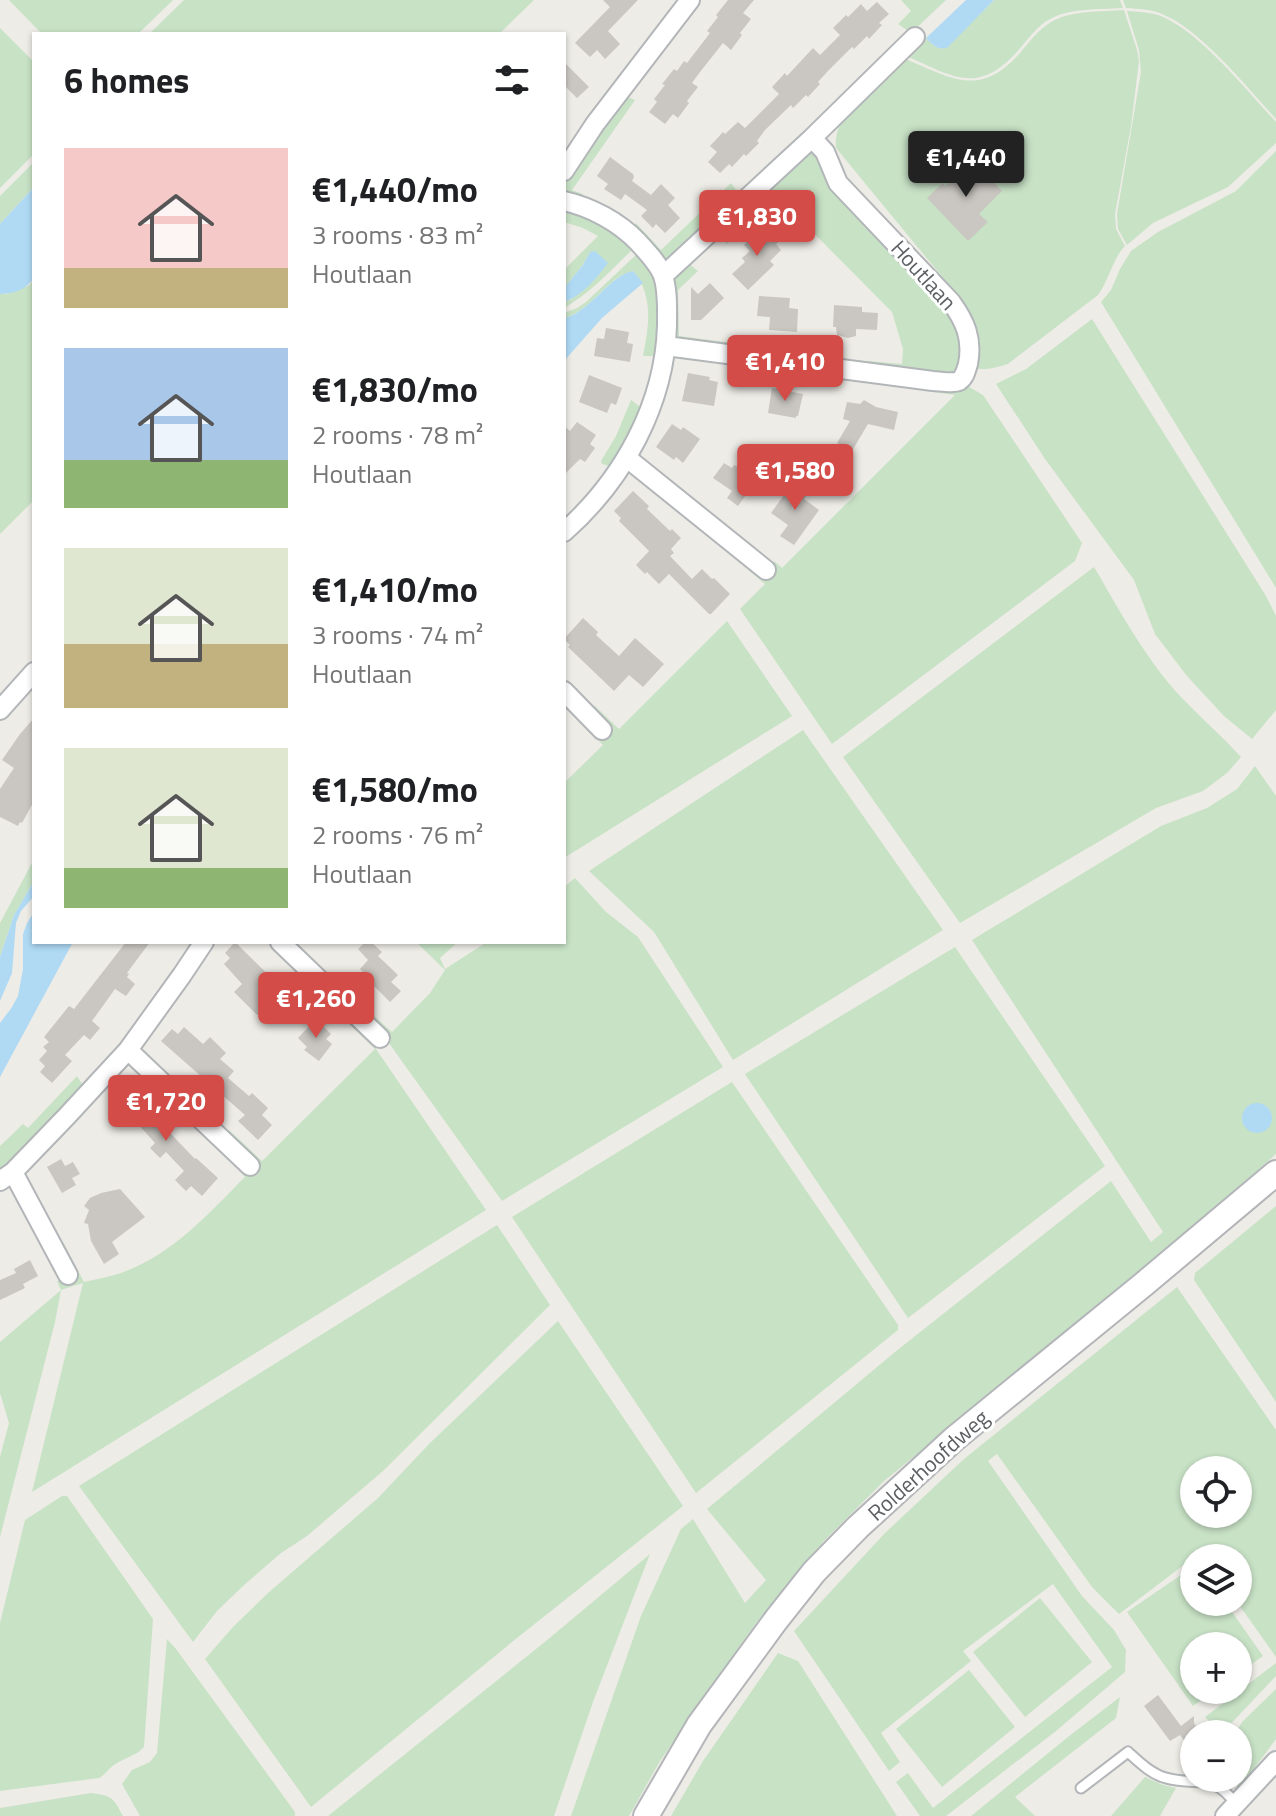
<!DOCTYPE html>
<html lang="en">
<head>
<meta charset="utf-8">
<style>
  :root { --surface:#fff; --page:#f6f6f6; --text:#202124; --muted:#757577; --accent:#d34c48 }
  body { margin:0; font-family:"Titillium Web",sans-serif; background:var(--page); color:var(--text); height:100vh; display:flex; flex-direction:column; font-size:30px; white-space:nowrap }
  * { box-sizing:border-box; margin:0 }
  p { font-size:26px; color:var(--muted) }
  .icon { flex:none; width:44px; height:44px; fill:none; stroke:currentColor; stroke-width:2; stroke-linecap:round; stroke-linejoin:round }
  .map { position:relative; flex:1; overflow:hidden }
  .panel { position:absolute; left:32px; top:32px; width:534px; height:912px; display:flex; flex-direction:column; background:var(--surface); border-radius:0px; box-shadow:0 2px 6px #0004 }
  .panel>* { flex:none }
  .fabs { position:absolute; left:1180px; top:1456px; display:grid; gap:16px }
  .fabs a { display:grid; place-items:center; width:72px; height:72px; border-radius:50%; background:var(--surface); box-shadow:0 2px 6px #0004; font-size:40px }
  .price { position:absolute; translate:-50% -68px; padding:0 18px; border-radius:8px; background:var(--accent); color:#fff; font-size:26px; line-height:52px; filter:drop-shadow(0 2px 4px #0008) }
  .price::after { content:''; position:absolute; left:50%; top:48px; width:24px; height:18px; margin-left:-12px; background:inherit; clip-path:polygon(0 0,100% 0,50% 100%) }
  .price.current { background:#222; color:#fff }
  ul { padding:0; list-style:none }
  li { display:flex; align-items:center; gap:24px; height:200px; padding:0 32px }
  li span { display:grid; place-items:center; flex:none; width:224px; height:160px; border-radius:0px; color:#555 }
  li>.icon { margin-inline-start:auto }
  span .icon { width:96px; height:96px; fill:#fffc; stroke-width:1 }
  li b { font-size:34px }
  h2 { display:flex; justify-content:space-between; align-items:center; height:96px; padding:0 32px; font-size:34px }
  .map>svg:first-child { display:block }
  .green { fill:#c8e2c6; fill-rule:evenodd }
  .water { fill:#b0daf4 }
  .building { fill:#cac7c2 }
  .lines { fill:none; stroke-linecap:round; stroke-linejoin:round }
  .service-casing { stroke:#b3b6b9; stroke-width:13 }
  .minor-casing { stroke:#b3b6b9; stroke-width:22 }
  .secondary-casing { stroke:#b3b5b9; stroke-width:28 }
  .service { stroke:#fff; stroke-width:9 }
  .minor { stroke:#fff; stroke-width:18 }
  .secondary { stroke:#fff; stroke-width:24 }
  .labels { text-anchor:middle; stroke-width:6; stroke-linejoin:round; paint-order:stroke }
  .street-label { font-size:22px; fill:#5e6164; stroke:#fff }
</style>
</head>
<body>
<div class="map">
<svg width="1276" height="1816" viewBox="0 0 1276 1816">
  <rect width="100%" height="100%" fill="#eeece6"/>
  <path class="green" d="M9 0H173L138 34H42Z
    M184 0H534L499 34H149Z
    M901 0H946L911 33 898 24 911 11Z
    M994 0H1120L1123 8C1098 10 1067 7 1045 22 1033 31 1025 43 1016 53 976 96 951 75 906 56L922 40 926 38C933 45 937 50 947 47Z
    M1123 0H1276V119C1248 88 1200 29 1162 14 1151 9 1138 9 1126 8Z
    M1124 10 1137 50 1139 61 1131 126 1115 214 1116 229 1125 246C1112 260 1109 280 1098 295L1008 364C997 367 984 372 974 367 976 343 977 330 967 307L836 148C835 136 838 128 843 117L903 58C952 78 979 99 1020 53 1029 42 1038 30 1051 22 1072 10 1100 12 1124 10Z
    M1127 11C1139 12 1152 12 1163 17 1202 34 1247 91 1276 122V143L1228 187 1153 223 1127 245 1118 229 1117 214 1141 72 1139 50Z
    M0 28 34 62V154L0 188Z
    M623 95 635 100 572 190 583 194 579 201 564 194V178Z
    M1276 151V588L1101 302 1111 290 1120 269 1131 251 1158 232 1236 191Z
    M807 153 813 154 820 164 828 186 945 309 963 333 960 375 867 368 868 361 902 364 903 349 892 312 777 196 727 244 719 231Z
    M34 162V187L0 224V196Z
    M731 183 741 197 676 259 665 262 633 229 636 223 661 250Z
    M564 209C594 218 611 228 634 248 612 269 591 293 564 308V302L572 299 590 252 583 265 564 288V270L598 236 583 228 564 222Z
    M638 253C666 285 659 316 657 356H643C649 326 654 296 633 271 628 273 621 275 616 279 598 293 586 311 564 319V313L577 308 586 302Z
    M687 262 698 271 678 290 679 336 757 346 754 353 681 344 673 337 671 278Z
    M34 277V500L0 534V294H7L30 285Z
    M1092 319 1266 596 1276 616V710L1252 739 1224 716 1187 676 1155 634 1134 580 1045 459 996 384 1026 369Z
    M964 384 983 395 1082 543 1075 561 832 744 740 609 765 584 732 556 739 554 770 568 774 561 782 568 955 395 925 391 928 385Z
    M631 400 642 408 633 430 612 467 602 464 601 461 616 436Z
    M1094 567C1120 611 1145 658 1180 696 1200 717 1222 736 1241 757L1227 773 1203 791 1156 808 960 923 843 757Z
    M727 621 792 716 564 858V783L603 745 571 713 577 711 606 738 611 732 592 713 595 706 619 729Z
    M803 730 943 930 733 1060 654 932 589 871Z
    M1255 766 1276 796V1154L1159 1258 884 1481 824 1541 756 1623 660 1761 629 1816H571L641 1616 681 1529 693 1519 745 1603 766 1580 707 1509 895 1352 1111 1181 1151 1242 1163 1232 972 940 1161 826 1207 808 1237 789Z
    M34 859V881L14 915 0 957V923Z
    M575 878 606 912 638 937 723 1067 502 1201 386 1039 343 997 346 990 392 1032 430 993 445 970 416 942H458L440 958 445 969 487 942H564V887Z
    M955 947 1105 1166 908 1318 745 1074Z
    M333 1000 380 1044 376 1049 486 1210 32 1492 83 1283 61 1290 55 1322 0 1537V1457L9 1423 0 1393V1342L61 1290 57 1281 65 1280 58 1248 63 1242 84 1282C96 1279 109 1277 121 1273 172 1255 208 1214 245 1177L240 1171 246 1168 226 1138 229 1130 262 1161 375 1049 327 1003Z
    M77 1076 84 1087 33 1141 0 1171V1146L23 1124 28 1128Z
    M732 1082 898 1325V1330L696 1493 512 1217Z
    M1276 1206V1402L1194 1280 1195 1273Z
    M497 1225 550 1305 383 1471 307 1536 281 1553 243 1586 217 1611 193 1642 79 1486Z
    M1177 1287 1276 1430V1657L1237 1602 1238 1558H1206L1201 1552 1119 1614 1092 1587 997 1454 988 1461 1082 1596 1114 1630 1126 1650 1125 1672 1056 1731 946 1816H920L896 1782 908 1773 933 1808 1112 1667 1053 1584 963 1651 971 1661 881 1733 900 1762 889 1771 794 1631 885 1533 964 1459ZM1238 1470V1514H1194V1470Z
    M558 1321 683 1506 512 1642 311 1807 205 1659 233 1627 268 1593 378 1498 429 1444Z
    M62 1496H67L153 1619 144 1747C136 1756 124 1758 114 1765 108 1769 105 1775 99 1778L0 1791V1623L25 1520Z
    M650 1554 593 1702 554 1816H328L546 1641Z
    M1194 1566V1602H1225L1263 1656 1238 1674V1646H1194V1690H1216L1193 1706 1127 1612Z
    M1040 1598 1092 1662 1025 1717 973 1652Z
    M167 1639 176 1649 295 1812V1816H140L122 1784 132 1770 150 1762 157 1753Z
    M778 1653 798 1661 897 1816H671L703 1761Z
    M1276 1663V1676L1221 1734 1205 1717Z
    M969 1670 1015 1727 942 1787 896 1729Z
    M1276 1689V1739L1247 1778 1237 1786 1217 1778H1238V1734H1234L1243 1721Z
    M1120 1697 1116 1718 1015 1797 1035 1816H971L1068 1737Z
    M1145 1777 1163 1785 1176 1788 1160 1816H1111Z
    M91 1793C112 1796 113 1797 123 1816H0V1808Z"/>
  <path class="water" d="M966 0H994L947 48C937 50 933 45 926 38Z
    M34 187V277C28 289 14 294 0 294V224Z
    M595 251 608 263C596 279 583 295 564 302V288L583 265 590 252Z
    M633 271 643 283 602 318 564 361V319C593 309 609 276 633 271Z
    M34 881V896L21 911 16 923 12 973 0 1001V957L14 915Z
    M34 912V942H73L0 1077V1023L12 1007 18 996 23 969V934L27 923Z
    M1242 1118a15 15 0 1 1 30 0a15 15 0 1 1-30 0Z"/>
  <path class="building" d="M603 0H638L608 31 620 44 605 59 597 50 590 57 575 43 610 7Z
    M728 0H754L743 13 751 19 740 33 742 35 731 50 723 43 700 72 692 83 698 87 687 101 689 103 678 118 673 114 665 124 649 112 657 102 654 99 665 85 662 84 674 69 677 71 684 61 687 63 710 33 707 31 718 17 716 15Z
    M877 2 889 14 879 23 882 25 869 39 867 36 854 49 852 47 827 72 818 82 820 84 808 97 806 95 793 108 791 105 765 130 757 141 759 143 746 156 744 154 732 167 729 164 720 173 708 162 717 152 710 146 723 132 725 134 738 122 745 128 779 94 772 87 785 73 787 76 813 48 820 55 840 35 833 28 846 15 848 17 861 4 867 11Z
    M564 62 589 87 577 98 564 85Z
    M610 157 633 174 634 177 632 181 651 195 661 184 675 198 668 205 680 218 665 233 656 224 653 228 641 216 647 210 625 194 621 200 604 189 608 184 597 176Z
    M972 160 1002 191 979 214 988 222 968 241 927 198 943 183 945 186Z
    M763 227 778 242 776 244 781 250 770 261 774 265 748 290 732 274 745 262 742 258 750 251 744 245Z
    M710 283 724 298 701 320H691V287L698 294Z
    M759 296 790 298 789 308 798 309 797 332 769 330 770 317 757 316Z
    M834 305 862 307V312L878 313 877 330 856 329V336L848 338 837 335 836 327H833Z
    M606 328 629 332 627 343 633 344 630 362 594 356 597 338 604 339Z
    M688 373 710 377 709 380 718 382 714 406 682 401Z
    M589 375 622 388 616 405 611 403 607 413 579 402Z
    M772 388 803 394 798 416H796V418L768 413Z
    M864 400 876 407 898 412 894 430 868 424 852 451 837 443 850 421 843 419 847 402 860 404Z
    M577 422 596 435 590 444 595 448 585 462 580 459 564 475V426L570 431Z
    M672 424 681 430 683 427 700 439 683 463 676 457 674 460 656 447Z
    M724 463 732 468 734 465 753 474 752 482 754 484 738 506 727 498 732 491 713 478Z
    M797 480 810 490 804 499 819 510 794 545 780 536 788 525 771 513 789 488 790 489Z
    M633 491 649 506 647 509 670 531 672 529 681 538 671 549 674 553 670 556 692 579 702 569 712 579 714 578 730 594 711 614H709L669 574 659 584 647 572 645 574 636 565 649 551 619 521 621 518 614 511Z
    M583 618 598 632 596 635 619 656 635 638 664 664 643 687 629 675 614 691 568 647 570 645 564 639Z
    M34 718V801L22 823 20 822 18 826 0 817V789L14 768 2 760 20 734Z
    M126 942H150L127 973 129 974 127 977 135 984 126 996 115 989 92 1021 100 1028 90 1040 84 1035 65 1055 72 1061 52 1083 40 1072 45 1066 39 1060 47 1051 43 1047 49 1042 44 1037 69 1006 74 1009Z
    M235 942 294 1000 283 1012 277 1006 271 1012 265 1006 257 1015 234 992 242 984 224 964 230 958 225 953Z
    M365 942H371L382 952 378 956 398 975 391 982 401 991 390 1002 374 986 372 988 362 979 366 975 360 969 368 960 358 949Z
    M316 1019 331 1034 326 1039 332 1044 319 1061 304 1050 307 1047 298 1038Z
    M184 1027 203 1044 210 1037 226 1053 220 1059 234 1071 228 1078 249 1096 252 1093 268 1108 262 1115 272 1125 258 1140 238 1121 245 1115 161 1041 172 1029 178 1034Z
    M125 1086 195 1159 196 1158 218 1178 202 1196 191 1186 186 1191 175 1180 184 1171 166 1152 160 1158 150 1148 155 1143 129 1114 123 1120 113 1110 119 1103 114 1098Z
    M61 1159 65 1166 73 1162 80 1174 72 1178 76 1185 62 1193 47 1167Z
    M120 1189 145 1217 112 1242 119 1254 104 1264 91 1241 88 1224 84 1223 89 1210 84 1206 90 1198 101 1193Z
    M30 1260 38 1276 23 1284 25 1288 0 1300V1280L16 1273 14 1269Z
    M1158 1695 1181 1726 1194 1716V1723L1202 1734H1194V1753L1180 1735 1170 1741 1144 1706Z"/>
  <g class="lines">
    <g class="service-casing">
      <path id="service" d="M1081 1788 1128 1752C1139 1762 1151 1774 1166 1778 1199 1787 1211 1771 1236 1804"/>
    </g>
    <g class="minor-casing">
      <path id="minor" d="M564 171 595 124 690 0
        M564 201C591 207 619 222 638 242 646 251 659 264 663 276 668 290 667 310 667 325 665 404 623 480 564 532
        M663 276 812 138 915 37
        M666 346 933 381C940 381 952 384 959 381 965 377 966 370 968 364 973 339 965 321 951 302L838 183 825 152 812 138
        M627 458 766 570
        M564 691 602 730
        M0 710 34 672
        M280 942 380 1038
        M128 1050 250 1166
        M13 1172 68 1275
        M0 1181 13 1172 67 1116 128 1050 182 975 204 942
        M1225 1816 1276 1761"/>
    </g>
    <g class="secondary-casing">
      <path id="secondary" d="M646 1816 699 1725 776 1620 814 1572 858 1527 954 1439 1144 1284 1276 1173"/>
    </g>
    <use href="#service" class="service"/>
    <use href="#minor" class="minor"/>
    <use href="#secondary" class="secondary"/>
  </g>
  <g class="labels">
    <g class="street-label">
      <text transform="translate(924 275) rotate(48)" y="8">Houtlaan</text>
      <text transform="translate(928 1465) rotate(-42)" y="8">Rolderhoofdweg</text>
    </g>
  </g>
</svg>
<div class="fabs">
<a><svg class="icon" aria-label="locate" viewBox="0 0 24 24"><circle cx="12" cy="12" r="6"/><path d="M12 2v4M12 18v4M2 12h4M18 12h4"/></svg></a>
<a><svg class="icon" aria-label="layers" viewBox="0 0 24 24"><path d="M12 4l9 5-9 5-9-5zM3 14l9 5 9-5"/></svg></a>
<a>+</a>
<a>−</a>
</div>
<b class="price current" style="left:966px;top:199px">€1,440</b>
<b class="price" style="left:757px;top:258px">€1,830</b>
<b class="price" style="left:785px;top:403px">€1,410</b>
<b class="price" style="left:795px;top:512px">€1,580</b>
<b class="price" style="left:316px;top:1040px">€1,260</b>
<b class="price" style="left:166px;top:1143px">€1,720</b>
<section class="panel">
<h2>6 homes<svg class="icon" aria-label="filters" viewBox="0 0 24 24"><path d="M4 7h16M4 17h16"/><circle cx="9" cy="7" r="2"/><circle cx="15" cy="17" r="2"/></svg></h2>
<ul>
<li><span style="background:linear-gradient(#f6c9c9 75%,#c2b280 0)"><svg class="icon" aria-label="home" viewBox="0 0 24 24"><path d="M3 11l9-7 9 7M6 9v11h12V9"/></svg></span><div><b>€1,440/mo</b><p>3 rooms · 83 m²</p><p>Houtlaan</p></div></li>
<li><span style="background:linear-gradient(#a9c7e8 70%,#8fb573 0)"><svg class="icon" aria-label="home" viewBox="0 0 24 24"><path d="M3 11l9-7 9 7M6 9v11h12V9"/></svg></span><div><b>€1,830/mo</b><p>2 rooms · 78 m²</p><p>Houtlaan</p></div></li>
<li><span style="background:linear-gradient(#dfe7d0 60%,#c2b280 0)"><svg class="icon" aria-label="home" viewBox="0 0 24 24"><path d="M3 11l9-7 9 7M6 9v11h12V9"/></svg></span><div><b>€1,410/mo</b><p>3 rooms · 74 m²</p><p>Houtlaan</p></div></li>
<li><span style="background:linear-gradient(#dfe7d0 75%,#8fb573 0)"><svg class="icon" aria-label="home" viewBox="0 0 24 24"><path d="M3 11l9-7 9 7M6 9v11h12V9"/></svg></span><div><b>€1,580/mo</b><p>2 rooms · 76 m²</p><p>Houtlaan</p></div></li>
</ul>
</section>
</div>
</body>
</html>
